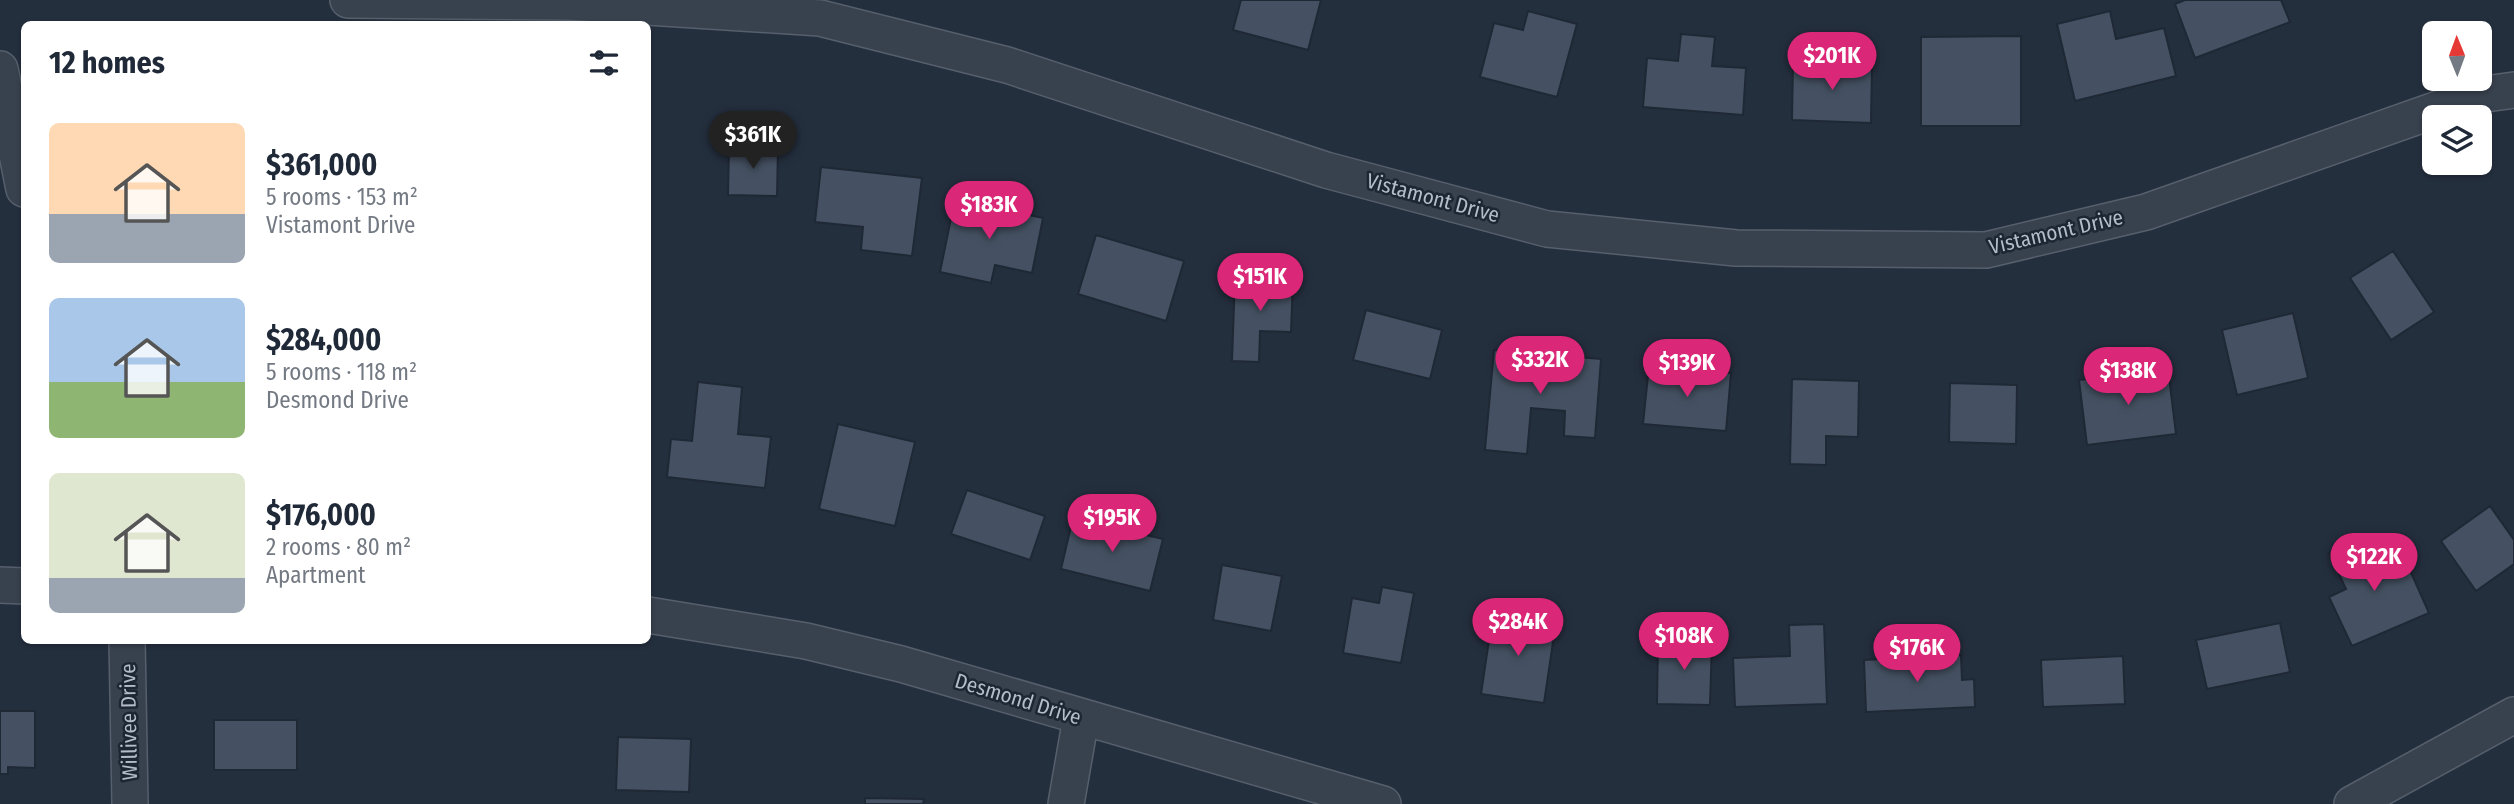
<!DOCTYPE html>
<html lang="en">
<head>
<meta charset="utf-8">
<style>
  :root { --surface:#fff; --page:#f6f6f7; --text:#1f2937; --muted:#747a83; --accent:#db2777 }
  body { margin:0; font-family:"Fira Sans Condensed",sans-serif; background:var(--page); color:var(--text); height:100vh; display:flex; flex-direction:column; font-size:26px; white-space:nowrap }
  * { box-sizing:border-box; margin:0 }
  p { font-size:23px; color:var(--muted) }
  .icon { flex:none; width:38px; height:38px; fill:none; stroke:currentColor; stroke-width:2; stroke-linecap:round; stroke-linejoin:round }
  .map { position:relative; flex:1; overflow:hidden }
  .sheet { position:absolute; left:21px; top:21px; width:630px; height:623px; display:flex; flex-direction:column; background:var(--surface); border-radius:10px; box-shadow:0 2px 5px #0004 }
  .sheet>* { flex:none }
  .needle { width:46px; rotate:359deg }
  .controls { position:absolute; left:2422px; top:21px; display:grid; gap:14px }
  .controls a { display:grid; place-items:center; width:70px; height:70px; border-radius:10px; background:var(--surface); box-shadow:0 2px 5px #0004; font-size:35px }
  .price { position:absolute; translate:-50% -60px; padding:0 16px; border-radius:24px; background:var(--accent); color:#fff; font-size:23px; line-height:46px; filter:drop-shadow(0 2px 4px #0008) }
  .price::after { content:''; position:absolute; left:50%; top:42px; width:21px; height:16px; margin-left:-10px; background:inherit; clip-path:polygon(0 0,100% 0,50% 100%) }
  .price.selected { background:#222; color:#fff }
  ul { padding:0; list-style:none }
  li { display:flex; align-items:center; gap:21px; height:175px; padding:0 28px }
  li span { display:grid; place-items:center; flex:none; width:196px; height:140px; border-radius:10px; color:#555 }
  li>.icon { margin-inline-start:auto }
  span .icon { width:84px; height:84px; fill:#fffc; stroke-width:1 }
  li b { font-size:30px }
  h2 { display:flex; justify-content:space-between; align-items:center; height:84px; padding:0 28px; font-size:30px }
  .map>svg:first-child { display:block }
  .building { fill:#455162; stroke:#1f2835; stroke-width:2 }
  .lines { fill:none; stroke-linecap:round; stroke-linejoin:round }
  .minor-casing { stroke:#565f6c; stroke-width:38 }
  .minor { stroke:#38414e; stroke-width:35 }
  .labels { text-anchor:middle; stroke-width:5; stroke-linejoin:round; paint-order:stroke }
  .street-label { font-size:21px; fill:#b4bcc9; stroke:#1d2633 }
</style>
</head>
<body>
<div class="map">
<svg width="2514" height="804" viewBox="0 0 2514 804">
  <rect width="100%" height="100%" fill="#242f3e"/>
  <path class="building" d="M1241 0H1321L1308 50 1233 30Z
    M2185 0H2281L2290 22 2195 58 2175 4Z
    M1528 11 1577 24 1557 97 1480 77 1494 23 1523 30Z
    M2110 11 2116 39 2164 28 2176 76 2075 101 2057 24Z
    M1681 34 1715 37 1712 66 1746 68 1743 115 1643 107 1647 58 1678 61Z
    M2021 36V126H1921V37Z
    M1793 62 1872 64 1871 123 1792 120Z
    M729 146 778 147 777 196 728 195Z
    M821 167 922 178 912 256 861 250 863 227 815 222Z
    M955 199 1043 218 1032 273 995 265 991 283 940 272Z
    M1096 235 1184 261 1166 321 1078 294Z
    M2393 251 2434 312 2391 340 2350 278Z
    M1235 276 1293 277 1291 332 1260 331 1259 362 1232 361Z
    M1366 310 1442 330 1430 379 1353 360Z
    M2293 313 2308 378 2237 395 2222 330Z
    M1494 350 1601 359 1595 438 1564 436 1565 411 1531 408 1527 454 1485 450Z
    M1649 366 1731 373 1726 431 1643 424Z
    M2168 369 2176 434 2087 445 2079 380Z
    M1792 379 1859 381 1858 437 1826 436V465L1790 464Z
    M698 382 742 387 738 434 771 437 765 488 667 477 671 439 692 441Z
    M1950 383 2017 385 2016 444 1949 442Z
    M838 424 915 442 895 526 819 509Z
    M967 490 1045 516 1030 560 951 534Z
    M2490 506 2514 540V564L2476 591 2441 541Z
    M1073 518 1163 539 1150 591 1061 569Z
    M2368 536 2382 569 2405 559 2429 613 2352 646 2329 597 2346 589 2329 553Z
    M1222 565 1282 576 1271 631 1213 620Z
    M1382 587 1414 593 1401 663 1343 653 1352 598 1379 603Z
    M1493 613 1556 622 1544 703 1481 694Z
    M2280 623 2290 672 2207 689 2196 640Z
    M1824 624 1827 704 1735 707 1733 658 1790 656 1789 625Z
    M1658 640 1712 641 1710 705 1657 704Z
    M1961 655 1962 680 1974 679 1975 707 1866 712 1864 660Z
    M2123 656 2125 704 2043 707 2041 660Z
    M0 711H35V768L8 767V774H0Z
    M214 720H297V770H214Z
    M618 737 691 739 689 792 616 790Z
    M865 798 924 799 923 804H865Z"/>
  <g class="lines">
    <g class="minor-casing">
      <path id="minor" d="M348 0 569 2 820 18 1007 65 1326 170 1547 229 1736 248 1986 250 2146 212 2478 95 2514 90
        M0 69 24 189
        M0 585 24 586
        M648 615 806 641 901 664 1383 804
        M127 640 130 804
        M1066 804 1081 718
        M2352 804 2514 715"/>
    </g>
    <use href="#minor" class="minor"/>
  </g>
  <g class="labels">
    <g class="street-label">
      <text transform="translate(1433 198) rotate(15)" y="7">Vistamont Drive</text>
      <text transform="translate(2056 232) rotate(-13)" y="7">Vistamont Drive</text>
      <text transform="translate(1018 699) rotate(17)" y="7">Desmond Drive</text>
      <text transform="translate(129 722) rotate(-91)" y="7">Willivee Drive</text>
    </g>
  </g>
</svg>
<div class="controls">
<a><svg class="needle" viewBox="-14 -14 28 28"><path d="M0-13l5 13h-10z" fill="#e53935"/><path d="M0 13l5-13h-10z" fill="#747a83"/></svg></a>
<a><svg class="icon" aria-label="layers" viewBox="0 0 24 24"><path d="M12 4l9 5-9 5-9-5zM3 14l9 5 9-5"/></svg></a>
</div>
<b class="price" style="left:1832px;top:92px">$201K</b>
<b class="price selected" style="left:753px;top:171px">$361K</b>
<b class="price" style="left:989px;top:241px">$183K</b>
<b class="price" style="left:1260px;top:313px">$151K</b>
<b class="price" style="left:1540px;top:396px">$332K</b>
<b class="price" style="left:1687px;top:399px">$139K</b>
<b class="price" style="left:2128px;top:407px">$138K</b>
<b class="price" style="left:1112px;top:554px">$195K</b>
<b class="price" style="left:2374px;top:593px">$122K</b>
<b class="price" style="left:1518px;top:658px">$284K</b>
<b class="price" style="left:1684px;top:672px">$108K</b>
<b class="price" style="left:1917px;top:684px">$176K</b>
<section class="sheet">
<h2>12 homes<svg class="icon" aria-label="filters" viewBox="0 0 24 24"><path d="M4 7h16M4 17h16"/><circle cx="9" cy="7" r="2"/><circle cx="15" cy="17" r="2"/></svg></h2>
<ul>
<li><span style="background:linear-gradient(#ffd9b3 65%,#9aa5b1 0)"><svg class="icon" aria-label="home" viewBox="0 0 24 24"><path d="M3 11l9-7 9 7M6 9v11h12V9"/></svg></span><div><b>$361,000</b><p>5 rooms · 153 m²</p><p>Vistamont Drive</p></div></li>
<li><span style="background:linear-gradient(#a9c7e8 60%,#8fb573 0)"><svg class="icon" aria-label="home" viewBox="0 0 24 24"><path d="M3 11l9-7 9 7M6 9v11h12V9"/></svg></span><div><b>$284,000</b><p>5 rooms · 118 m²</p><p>Desmond Drive</p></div></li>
<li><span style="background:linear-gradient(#dfe7d0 75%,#9aa5b1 0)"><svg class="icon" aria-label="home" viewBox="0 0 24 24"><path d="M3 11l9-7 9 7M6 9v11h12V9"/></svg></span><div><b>$176,000</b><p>2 rooms · 80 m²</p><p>Apartment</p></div></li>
</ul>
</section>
</div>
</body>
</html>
